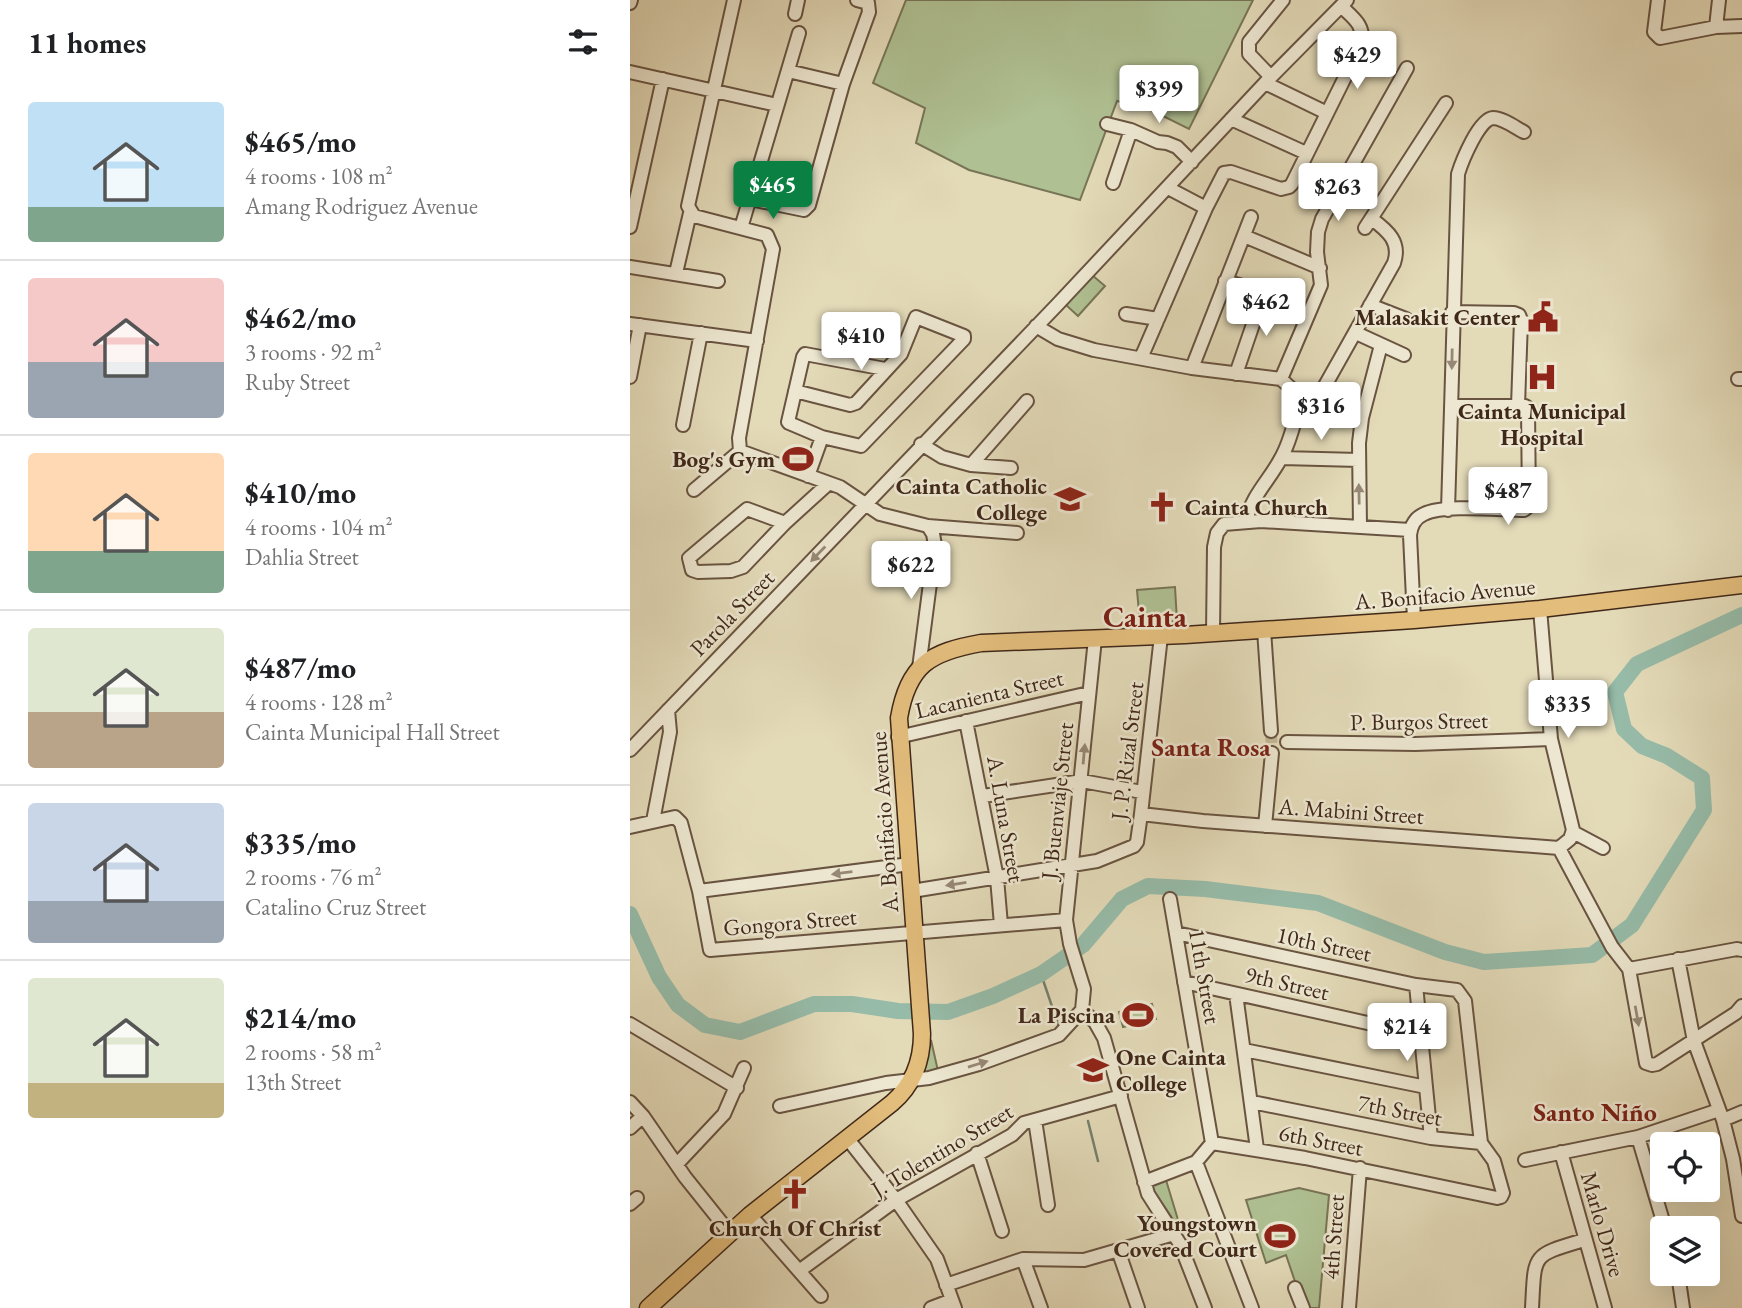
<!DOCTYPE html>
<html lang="en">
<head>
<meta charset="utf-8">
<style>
  :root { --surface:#fff; --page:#f2f2f2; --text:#202124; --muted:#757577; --line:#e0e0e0; --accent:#0b8043 }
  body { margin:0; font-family:"EB Garamond",serif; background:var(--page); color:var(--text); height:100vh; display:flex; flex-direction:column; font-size:26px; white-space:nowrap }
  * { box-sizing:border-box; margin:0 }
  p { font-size:23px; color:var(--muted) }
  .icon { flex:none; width:38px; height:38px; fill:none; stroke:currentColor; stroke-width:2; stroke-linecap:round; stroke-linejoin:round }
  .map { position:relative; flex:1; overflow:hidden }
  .side { display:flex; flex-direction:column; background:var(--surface); width:630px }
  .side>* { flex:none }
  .tools { position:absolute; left:1020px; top:1132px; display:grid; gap:14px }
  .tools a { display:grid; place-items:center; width:70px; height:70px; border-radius:7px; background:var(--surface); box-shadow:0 7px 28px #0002; font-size:35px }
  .price { position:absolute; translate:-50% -60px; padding:0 16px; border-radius:7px; background:#fff; color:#222; font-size:23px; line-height:46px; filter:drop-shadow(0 2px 4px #0008) }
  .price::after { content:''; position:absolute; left:50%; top:42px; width:21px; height:16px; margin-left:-10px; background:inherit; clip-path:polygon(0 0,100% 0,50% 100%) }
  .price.on { background:var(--accent); color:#fff }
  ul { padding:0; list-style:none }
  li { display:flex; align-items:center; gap:21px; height:175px; padding:0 28px }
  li+li { border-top:2px solid var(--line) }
  li span { display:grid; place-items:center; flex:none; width:196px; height:140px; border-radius:7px; color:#555 }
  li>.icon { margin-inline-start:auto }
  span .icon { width:84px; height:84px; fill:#fffc; stroke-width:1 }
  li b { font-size:30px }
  h2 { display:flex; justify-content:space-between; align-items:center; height:84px; padding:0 28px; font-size:30px }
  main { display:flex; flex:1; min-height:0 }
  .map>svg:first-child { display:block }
  .green { fill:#afc092; stroke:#787456; stroke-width:2 }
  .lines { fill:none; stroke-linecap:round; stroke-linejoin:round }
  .stream { stroke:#74806f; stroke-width:2.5 }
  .river { stroke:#96bba8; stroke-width:16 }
  .minor-tunnel { stroke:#c2b698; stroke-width:12; stroke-dasharray:12 6; stroke-linecap:butt }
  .minor-casing { stroke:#695441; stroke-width:16 }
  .major-casing { stroke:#402819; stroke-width:19 }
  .minor { stroke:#ede7d1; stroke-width:12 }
  .major { stroke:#e2bd7c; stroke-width:16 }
  .oneway { fill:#968875 }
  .labels { text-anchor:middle; stroke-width:5; stroke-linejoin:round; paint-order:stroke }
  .poi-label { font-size:23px; font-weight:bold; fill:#402819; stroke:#ede7d1; text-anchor:end }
  .street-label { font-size:23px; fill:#402819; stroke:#ede7d1 }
  .quarter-label { font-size:26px; font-weight:bold; fill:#7a1f14; stroke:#ede7d1 }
  .district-label { font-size:30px; font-weight:bold; fill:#7a1f14; stroke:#ede7d1 }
</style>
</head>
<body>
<main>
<section class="side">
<h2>11 homes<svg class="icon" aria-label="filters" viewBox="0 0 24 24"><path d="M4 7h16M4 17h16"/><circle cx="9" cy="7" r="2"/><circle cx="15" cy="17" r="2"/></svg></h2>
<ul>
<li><span style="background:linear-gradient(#bfe0f5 75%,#7fa58c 0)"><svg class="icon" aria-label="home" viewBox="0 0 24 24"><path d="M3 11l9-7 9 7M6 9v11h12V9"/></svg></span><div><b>$465/mo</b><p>4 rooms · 108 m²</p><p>Amang Rodriguez Avenue</p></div></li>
<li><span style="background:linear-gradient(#f6c9c9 60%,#9aa5b1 0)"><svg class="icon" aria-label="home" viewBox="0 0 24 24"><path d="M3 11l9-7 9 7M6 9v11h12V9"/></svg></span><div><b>$462/mo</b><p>3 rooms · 92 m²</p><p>Ruby Street</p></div></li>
<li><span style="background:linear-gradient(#ffd9b3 70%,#7fa58c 0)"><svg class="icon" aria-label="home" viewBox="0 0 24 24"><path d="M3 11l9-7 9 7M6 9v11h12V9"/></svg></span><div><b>$410/mo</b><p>4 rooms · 104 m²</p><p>Dahlia Street</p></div></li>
<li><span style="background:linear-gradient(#dfe7d0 60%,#b9a48a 0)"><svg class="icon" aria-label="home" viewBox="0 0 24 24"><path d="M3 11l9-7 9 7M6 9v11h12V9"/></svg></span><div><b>$487/mo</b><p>4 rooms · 128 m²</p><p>Cainta Municipal Hall Street</p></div></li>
<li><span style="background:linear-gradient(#c9d6e8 70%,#9aa5b1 0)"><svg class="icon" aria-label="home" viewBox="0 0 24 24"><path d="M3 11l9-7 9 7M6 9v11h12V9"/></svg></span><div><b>$335/mo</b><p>2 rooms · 76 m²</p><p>Catalino Cruz Street</p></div></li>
<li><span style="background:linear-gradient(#dfe7d0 75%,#c2b280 0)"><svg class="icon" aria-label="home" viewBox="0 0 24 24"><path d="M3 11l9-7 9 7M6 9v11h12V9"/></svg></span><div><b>$214/mo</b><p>2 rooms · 58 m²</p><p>13th Street</p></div></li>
</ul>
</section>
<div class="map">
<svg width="1112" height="1308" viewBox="0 0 1112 1308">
  <rect width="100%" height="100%" fill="#e3dab8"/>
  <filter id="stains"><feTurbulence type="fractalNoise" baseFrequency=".00286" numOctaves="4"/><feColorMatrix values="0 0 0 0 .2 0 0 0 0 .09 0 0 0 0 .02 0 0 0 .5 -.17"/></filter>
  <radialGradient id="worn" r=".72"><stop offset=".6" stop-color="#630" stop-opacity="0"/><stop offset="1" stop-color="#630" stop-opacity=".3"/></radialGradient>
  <path class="green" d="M276 0H623L559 129 519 109 487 101 450 200 339 170 286 143 295 108 243 83Z
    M462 275 475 286 448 316 436 305Z
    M545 587 547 621 510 624 507 590Z
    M522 1004 526 1019 493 1027 489 1012Z
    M301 1040 308 1071 293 1075Z
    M536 1180 552 1233 520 1185Z
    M669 1188 699 1195 689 1308H674L656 1255 636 1263 616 1200Z"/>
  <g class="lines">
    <path class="stream" d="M411 974 429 1027
      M458 1121 468 1161"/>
    <path class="river" d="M0 914 29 977 48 1005 75 1025 110 1032 184 1004H222L268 1011 318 1012 363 996 411 974 453 945 492 899 518 886 575 889 688 903 815 952 854 962 962 955 1002 925 1074 810 1072 778 1037 756 1012 746 994 729 985 692 1007 664 1112 615"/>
    <path class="minor-tunnel" d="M641 731 642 753"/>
    <g class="minor-casing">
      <path id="minor" d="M104 0 58 206 64 216 137 235 143 249 109 438 110 451 210 487 250 514 298 526 387 533
        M1028 0 1024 32 1030 38 1086 27 1112 26
        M0 3 1 0
        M165 14 168 0
        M1086 27 1089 0
        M158 71 213 84
        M0 72 147 105
        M641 77 619 54V42L653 0
        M635 83 697 113
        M601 119 676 153
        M477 124 501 130 528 142 537 143 547 147 562 162
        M483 183 501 130
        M538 188 576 208
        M120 199 174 210 179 205 213 84 239 12 238 3 227 0
        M0 227 33 79
        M111 228 169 33
        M735 228 816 103
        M614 236 690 268
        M0 267 88 281
        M46 273 60 213
        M595 281 657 299
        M740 305 776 319
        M822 312 884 313 889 315 891 320 888 406
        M496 314 528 319
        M0 324 127 341
        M406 326 428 339 464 350 562 368 651 379 665 392 669 406
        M726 333 774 355
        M511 358 576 208 594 173 601 172 651 189 659 187 662 184 732 43C734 24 723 18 711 6
        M562 368 621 217
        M606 374 634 292
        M0 377 10 325
        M651 379 691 285 687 252 688 232 692 219 777 68
        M1108 379H1112
        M165 391 220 405 226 403 271 354 286 317 334 336V339L231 446 192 437 159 423 158 422 173 357 175 354 255 369
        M669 406 692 391 764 263C771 242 758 231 742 219
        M53 425 71 333
        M291 444 312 457 341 465 381 468
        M652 458 729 460
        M341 465 397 401
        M178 476 192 437
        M64 490 110 451
        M818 510 828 174C832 161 849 119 863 118 873 118 886 128 894 132
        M616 521C622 495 639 481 651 458 660 443 664 423 669 406
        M155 523 117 509 59 558 62 570 68 572 101 571 113 567 155 523 199 483
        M730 527 729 443 732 418 751 345
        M910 609 921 739 943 830 940 839 929 848
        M784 620 780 535C781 526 785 518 794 514 815 504 870 510 894 510L899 506 898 408 895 406H821
        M634 630 641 731
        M583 633 584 547 587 533 594 524 631 521 780 530
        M289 668 305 545 303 534 298 526
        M336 721 367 878 371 925
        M268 737 459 693
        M657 742 785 744 921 739
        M0 750 427 305 635 83 717 0
        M353 796 452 781 512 792
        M511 814 573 821 929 848
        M23 821 40 732 38 710
        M635 826 642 753
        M0 827 45 817 51 823 69 891 80 950 436 920
        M943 832 973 848
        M929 848 982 947 999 969 1016 1063 1022 1065 1027 1064 1106 1013 1112 1006
        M69 891 280 864
        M282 891 467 861 504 846 507 842 511 814 531 636
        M540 899 582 1143
        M546 933 786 985 827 990 835 1001 851 1143
        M1048 959 1064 1041 1093 1120 1103 1159 1112 1216
        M999 969 1107 949 1112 950
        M554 982 791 1035
        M786 985 801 1138
        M606 994 627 1149
        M452 1010 465 1022 474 1038 518 1194 550 1244 575 1308
        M0 1024 107 1088
        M614 1050 796 1087
        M0 1102 13 1116 55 1177 99 1232
        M150 1106 256 1083 299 1078 349 1064 429 1035 452 1010 454 989 440 944 436 920 465 639
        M405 1120 418 1205
        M1093 1120 1112 1112
        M0 1128 13 1116
        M1008 1137 1035 1228
        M217 1138 266 1200 307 1259 325 1308
        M931 1152 975 1308
        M347 1153 372 1231
        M895 1160 1008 1137 1089 1110
        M566 1162 622 1308
        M47 1164 94 1114 114 1068
        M514 1182 566 1162 582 1143 675 1158 867 1198 871 1197 873 1193 864 1161 851 1143 801 1138 622 1102
        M0 1204 7 1198
        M120 1215 191 1296
        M488 1250 508 1308
        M393 1259 411 1308
        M169 1271 266 1200 382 1135 394 1123 491 1096
        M1048 1274 1053 1308
        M316 1285 393 1259 454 1260 544 1234
        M665 1288 673 1308
        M301 1308 322 1300
        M719 1308 730 1168
        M902 1308C905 1253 901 1256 954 1240"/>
    </g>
    <g class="major-casing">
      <path id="major" d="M18 1308 120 1215 262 1103C283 1085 292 1062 292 1034L269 718C278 665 300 652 351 643L555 635 784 620 910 609 1112 585"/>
    </g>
    <use href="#minor" class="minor"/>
    <use href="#major" class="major"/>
  </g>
  <defs><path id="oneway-solid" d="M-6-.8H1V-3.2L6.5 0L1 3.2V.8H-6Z" transform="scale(1.75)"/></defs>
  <g class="oneway">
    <use href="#oneway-solid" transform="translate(822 359) rotate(91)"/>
    <use href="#oneway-solid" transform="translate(729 494) rotate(-91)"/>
    <use href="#oneway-solid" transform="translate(188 554) rotate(134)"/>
    <use href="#oneway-solid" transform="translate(454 754) rotate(-85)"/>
    <use href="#oneway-solid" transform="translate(212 873) rotate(173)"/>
    <use href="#oneway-solid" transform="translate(326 884) rotate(171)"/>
    <use href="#oneway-solid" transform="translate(1007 1016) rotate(80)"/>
    <use href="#oneway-solid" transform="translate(348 1064) rotate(-17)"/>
  </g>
  <defs>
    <g id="civic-bare" transform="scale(2.415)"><path d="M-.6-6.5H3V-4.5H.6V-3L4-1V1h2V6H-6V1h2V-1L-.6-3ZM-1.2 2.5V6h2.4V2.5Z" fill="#8f2418" stroke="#ede7d1" stroke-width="2.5" paint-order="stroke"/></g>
    <g id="hospital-bare" transform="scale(2.415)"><path d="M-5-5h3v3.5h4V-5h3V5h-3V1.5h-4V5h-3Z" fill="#8f2418" stroke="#ede7d1" stroke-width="2.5" paint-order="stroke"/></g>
    <g id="stadium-bare" transform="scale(2.415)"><path d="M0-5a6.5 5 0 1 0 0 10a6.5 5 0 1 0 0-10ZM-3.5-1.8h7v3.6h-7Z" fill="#8f2418" stroke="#ede7d1" stroke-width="2.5" paint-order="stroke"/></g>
    <g id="university-bare" transform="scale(2.415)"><path d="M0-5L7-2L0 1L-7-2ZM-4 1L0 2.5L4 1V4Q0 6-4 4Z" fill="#8f2418" stroke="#ede7d1" stroke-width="2.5" paint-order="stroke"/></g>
    <g id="church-bare" transform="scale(2.415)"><path d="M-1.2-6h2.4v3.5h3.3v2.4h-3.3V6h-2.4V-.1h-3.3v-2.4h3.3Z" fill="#8f2418" stroke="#ede7d1" stroke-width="2.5" paint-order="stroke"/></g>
  </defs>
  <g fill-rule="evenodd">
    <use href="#civic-bare" x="913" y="317"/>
    <use href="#hospital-bare" x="912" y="377"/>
    <use href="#stadium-bare" x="168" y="459"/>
    <use href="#university-bare" x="440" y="499"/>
    <use href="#church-bare" x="532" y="507"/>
    <use href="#stadium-bare" x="508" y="1015"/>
    <use href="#university-bare" x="463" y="1070"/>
    <use href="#church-bare" x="165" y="1194"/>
    <use href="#stadium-bare" x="650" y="1236"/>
  </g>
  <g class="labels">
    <g class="poi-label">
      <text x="890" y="325">Malasakit Center</text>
      <text x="912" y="419" text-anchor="middle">Cainta Municipal<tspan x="912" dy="26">Hospital</tspan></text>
      <text x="145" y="467">Bog's Gym</text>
      <text x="417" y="494">Cainta Catholic<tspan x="417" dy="26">College</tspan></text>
      <text x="555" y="515" text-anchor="start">Cainta Church</text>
      <text x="485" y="1023">La Piscina</text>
      <text x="486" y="1065" text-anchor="start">One Cainta<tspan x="486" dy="26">College</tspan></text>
      <text x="627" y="1231">Youngstown<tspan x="627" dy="26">Covered Court</tspan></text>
      <text x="165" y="1236" text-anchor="middle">Church Of Christ</text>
    </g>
    <g class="street-label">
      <text transform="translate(815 594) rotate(-5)" y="8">A. Bonifacio Avenue</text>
      <text transform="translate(102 613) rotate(-46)" y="8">Parola Street</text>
      <text transform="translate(359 694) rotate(-13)" y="8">Lacanienta Street</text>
      <text transform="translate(789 721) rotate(-1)" y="8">P. Burgos Street</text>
      <text transform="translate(497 751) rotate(-83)" y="8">J. P. Rizal Street</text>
      <text transform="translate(427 801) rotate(-84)" y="8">J. Buenviaje Street</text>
      <text transform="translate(721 811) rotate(4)" y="8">A. Mabini Street</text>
      <text transform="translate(376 819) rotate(80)" y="8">A. Luna Street</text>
      <text transform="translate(254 822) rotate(-94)" y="8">A. Bonifacio Avenue</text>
      <text transform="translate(160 922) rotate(-5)" y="8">Gongora Street</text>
      <text transform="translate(694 944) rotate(12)" y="8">10th Street</text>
      <text transform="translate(575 976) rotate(80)" y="8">11th Street</text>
      <text transform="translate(657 983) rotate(13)" y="8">9th Street</text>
      <text transform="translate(770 1110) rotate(11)" y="8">7th Street</text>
      <text transform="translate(691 1140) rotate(11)" y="8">6th Street</text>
      <text transform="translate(312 1150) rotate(-31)" y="8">J. Tolentino Street</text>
      <text transform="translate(973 1224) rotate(74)" y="8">Marlo Drive</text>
      <text transform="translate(703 1237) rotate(-86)" y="8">4th Street</text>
    </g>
    <g class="quarter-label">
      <text x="581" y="756">Santa Rosa</text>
      <text x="965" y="1121">Santo Niño</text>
    </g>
    <g class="district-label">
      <text x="515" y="627">Cainta</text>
    </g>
  </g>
  <rect width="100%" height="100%" filter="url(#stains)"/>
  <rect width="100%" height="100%" fill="url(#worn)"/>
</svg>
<div class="tools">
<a><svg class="icon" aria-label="locate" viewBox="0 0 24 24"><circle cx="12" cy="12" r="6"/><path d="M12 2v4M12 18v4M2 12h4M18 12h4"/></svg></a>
<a><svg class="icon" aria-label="layers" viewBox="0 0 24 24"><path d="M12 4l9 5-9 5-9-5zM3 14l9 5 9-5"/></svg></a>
</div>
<b class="price" style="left:727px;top:91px">$429</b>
<b class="price" style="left:529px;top:125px">$399</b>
<b class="price on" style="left:143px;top:221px">$465</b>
<b class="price" style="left:708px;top:223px">$263</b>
<b class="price" style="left:636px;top:338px">$462</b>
<b class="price" style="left:231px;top:372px">$410</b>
<b class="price" style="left:691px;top:442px">$316</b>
<b class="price" style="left:878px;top:527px">$487</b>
<b class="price" style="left:281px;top:601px">$622</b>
<b class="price" style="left:938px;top:740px">$335</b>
<b class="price" style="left:777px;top:1063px">$214</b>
</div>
</main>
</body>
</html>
